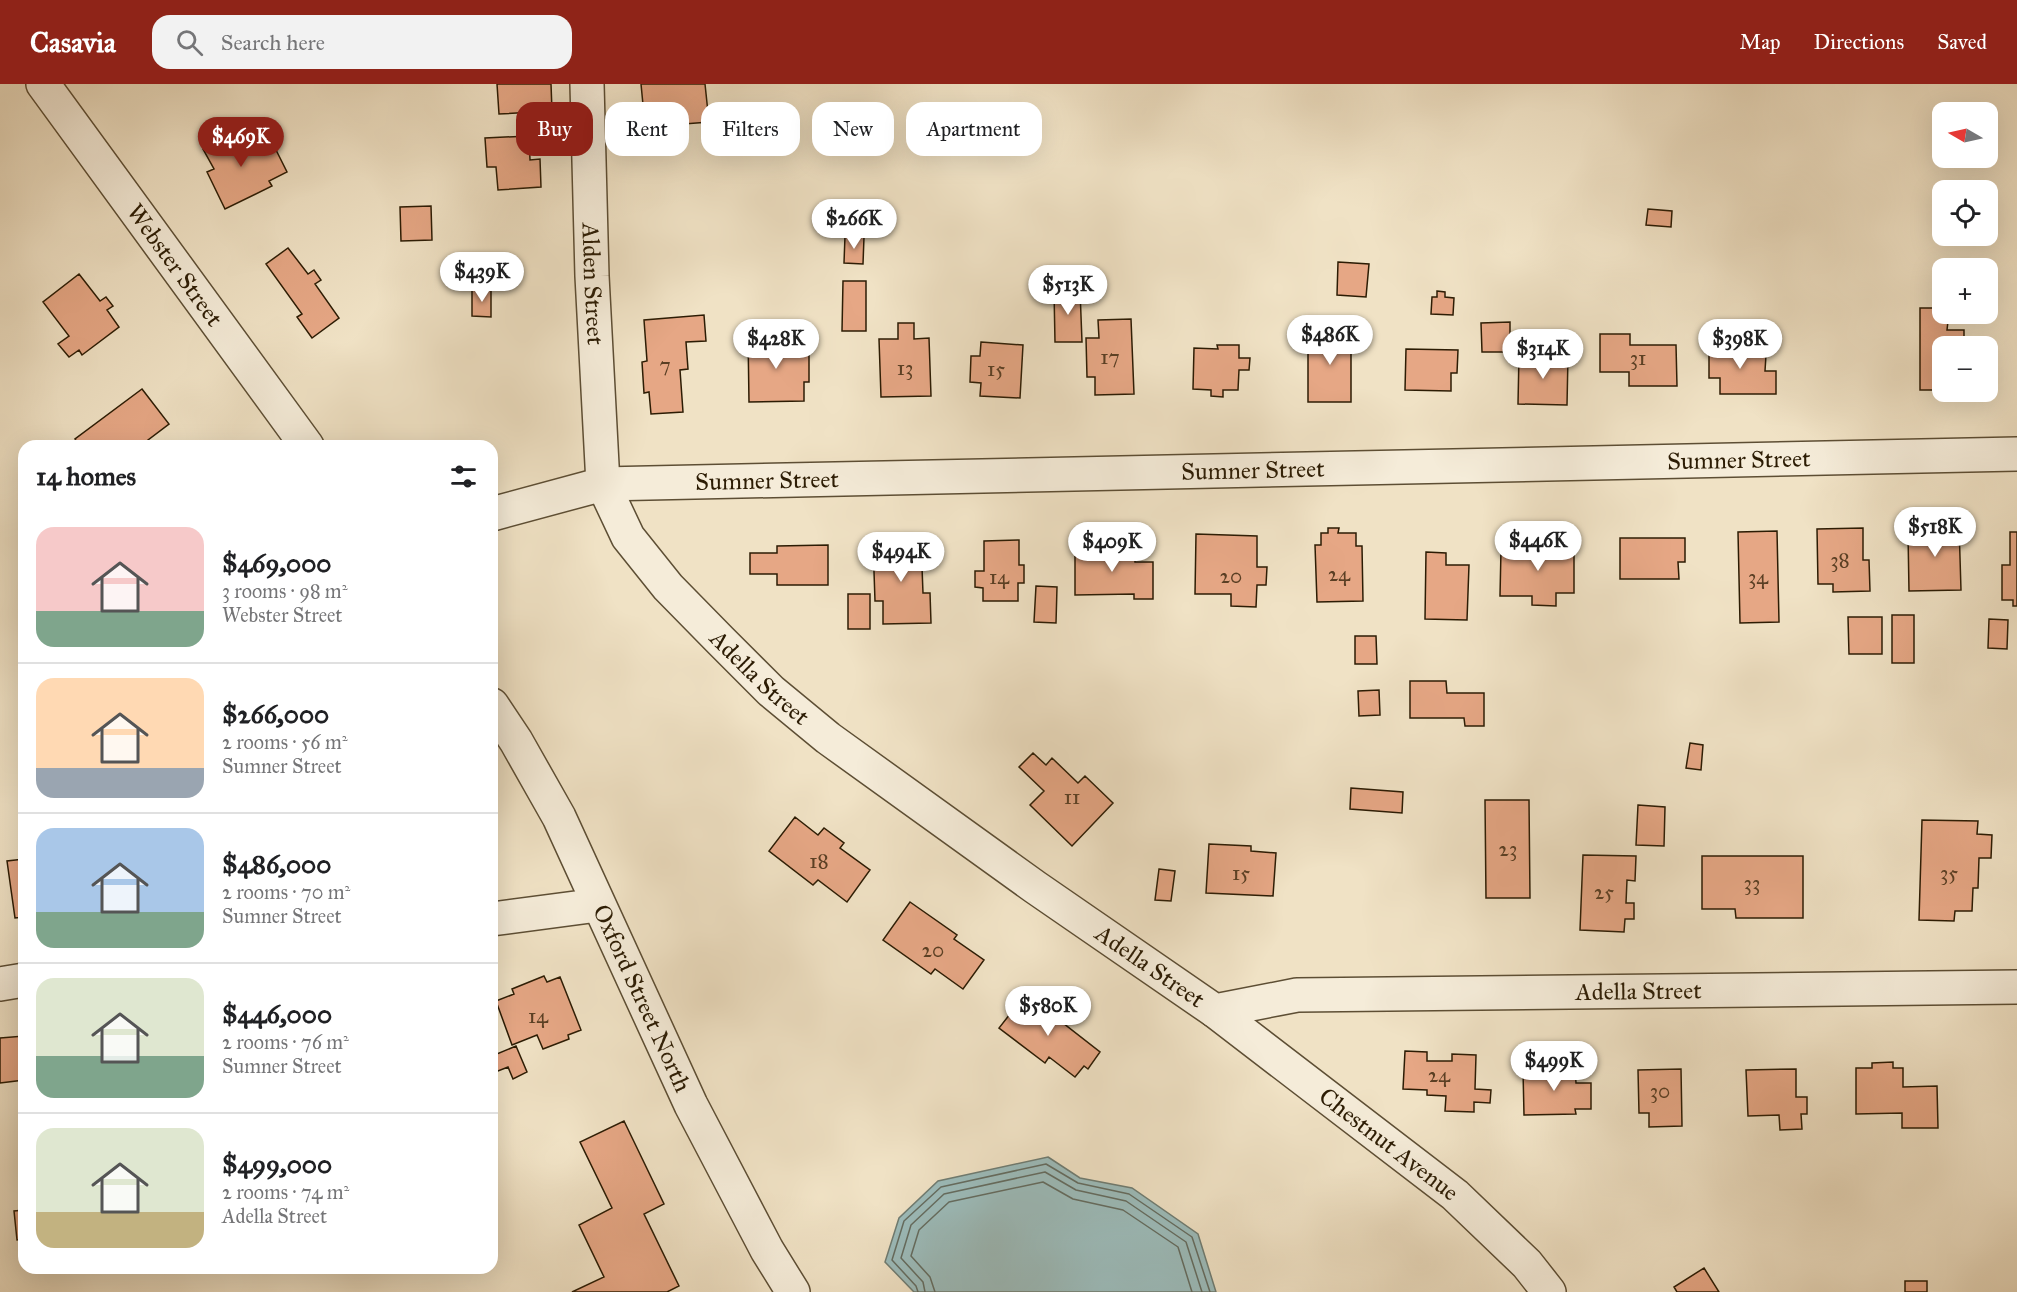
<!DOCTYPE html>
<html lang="en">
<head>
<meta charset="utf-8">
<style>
  :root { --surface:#fff; --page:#f2f2f2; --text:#202124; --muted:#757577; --line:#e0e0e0; --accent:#8f2418 }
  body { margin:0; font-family:"IM FELL Great Primer",serif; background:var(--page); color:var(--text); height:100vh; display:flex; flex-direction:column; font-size:22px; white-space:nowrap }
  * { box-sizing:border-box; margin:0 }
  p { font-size:20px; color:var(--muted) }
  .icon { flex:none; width:33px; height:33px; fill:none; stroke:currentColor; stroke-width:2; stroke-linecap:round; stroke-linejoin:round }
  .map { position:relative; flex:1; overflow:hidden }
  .sheet { position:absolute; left:18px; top:356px; width:480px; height:834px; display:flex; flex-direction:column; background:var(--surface); border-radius:18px; box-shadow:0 6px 24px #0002 }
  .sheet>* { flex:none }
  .guide { position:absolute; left:516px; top:18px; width:570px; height:54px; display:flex; gap:12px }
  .needle { width:39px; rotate:279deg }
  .fabs { position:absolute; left:1932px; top:18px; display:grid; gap:12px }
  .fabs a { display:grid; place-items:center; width:66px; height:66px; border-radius:12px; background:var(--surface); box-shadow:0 6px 24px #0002; font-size:30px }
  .price { position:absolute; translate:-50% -51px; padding:0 14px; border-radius:21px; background:#fff; color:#222; font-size:20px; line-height:39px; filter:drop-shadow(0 2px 3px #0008) }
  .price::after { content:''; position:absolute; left:50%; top:36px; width:18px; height:14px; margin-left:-9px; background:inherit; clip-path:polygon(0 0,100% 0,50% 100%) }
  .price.on { background:var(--accent); color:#fff }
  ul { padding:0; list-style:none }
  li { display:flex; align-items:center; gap:18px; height:150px; padding:0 18px }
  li+li { border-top:2px solid var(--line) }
  li span { display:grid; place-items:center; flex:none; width:168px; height:120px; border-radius:18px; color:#555 }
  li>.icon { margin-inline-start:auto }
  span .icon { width:72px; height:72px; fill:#fffc; stroke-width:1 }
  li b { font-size:26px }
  h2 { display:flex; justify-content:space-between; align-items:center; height:72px; padding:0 18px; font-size:26px }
  .tag { padding:0 21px; border-radius:18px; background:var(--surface); box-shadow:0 6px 24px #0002; font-size:21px; line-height:54px }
  .tag.on { background:var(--accent); color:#fff }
  header { display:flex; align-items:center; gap:36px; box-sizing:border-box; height:84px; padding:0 30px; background:var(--accent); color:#fff }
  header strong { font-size:28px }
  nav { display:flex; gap:33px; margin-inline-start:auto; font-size:21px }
  .search { width:420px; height:54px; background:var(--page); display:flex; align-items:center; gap:15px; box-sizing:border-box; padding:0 21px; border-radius:18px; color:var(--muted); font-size:22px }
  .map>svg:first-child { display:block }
  .water { fill:#9cbcbb; stroke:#6f7c72; stroke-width:1.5 }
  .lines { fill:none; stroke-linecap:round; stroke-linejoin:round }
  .shore { stroke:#646c60; stroke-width:1.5 }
  .building { fill:#e6a785; stroke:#2c1c04; stroke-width:1.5 }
  .minor-casing { stroke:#5d4e34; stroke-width:36 }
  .tertiary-casing { stroke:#5d4e34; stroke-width:36 }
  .minor { stroke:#f5ecd9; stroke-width:33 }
  .tertiary { stroke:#f5ecd9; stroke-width:33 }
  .labels { text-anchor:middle; stroke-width:4.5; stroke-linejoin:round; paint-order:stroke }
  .number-label { font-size:21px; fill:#5a3f24 }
  .street-label { font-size:24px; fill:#2c1c04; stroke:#f5ecd9 }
</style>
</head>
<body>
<header>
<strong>Casavia</strong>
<div class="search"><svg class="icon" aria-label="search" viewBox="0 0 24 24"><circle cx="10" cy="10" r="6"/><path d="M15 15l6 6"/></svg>Search here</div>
<nav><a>Map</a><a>Directions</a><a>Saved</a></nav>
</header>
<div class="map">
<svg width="2017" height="1208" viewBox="0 0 2017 1208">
  <rect width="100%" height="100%" fill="#f0e2c5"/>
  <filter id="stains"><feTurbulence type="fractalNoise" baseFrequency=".00333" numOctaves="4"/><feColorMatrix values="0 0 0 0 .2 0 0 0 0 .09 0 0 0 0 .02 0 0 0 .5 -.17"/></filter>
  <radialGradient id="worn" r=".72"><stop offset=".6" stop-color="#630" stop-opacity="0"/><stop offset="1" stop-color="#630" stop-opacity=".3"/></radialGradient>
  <path class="water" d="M1048 1073 1080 1094 1132 1104 1198 1150 1216 1208H914L885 1178 899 1134 938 1097Z"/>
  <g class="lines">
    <path class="shore" d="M918 1208 916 1202 892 1176 904 1137 941 1103 1046 1080 1078 1099 1129 1110 1192 1153 1210 1208
      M925 1208 923 1198 901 1174 911 1141 944 1110 1045 1088 1076 1106 1126 1117 1186 1158 1202 1208
      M935 1208 930 1193 911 1172 919 1146 949 1118 1043 1098 1073 1115 1123 1126 1178 1163 1192 1208"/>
  </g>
  <path class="building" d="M497 0H551L552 27 499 30Z
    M641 0H705L709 38 684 40 683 27 644 31Z
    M244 44 257 70 274 62 287 88 269 97 272 102 225 125 207 88 214 85 203 65Z
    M529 52 530 76 540 75 541 103 498 106 496 83H487L485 54Z
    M431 122 432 156 401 157 400 123Z
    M1648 125 1672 127 1671 143 1646 141Z
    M845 152 864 153 863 180 844 179Z
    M288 164 308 190 314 186 321 196 315 200 339 234 312 254 297 233 302 230 266 180Z
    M1338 178 1369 180 1366 213 1337 211Z
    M79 190 100 217 106 213 113 222 107 226 119 243 82 271 79 266 69 273 58 260 69 252 43 218Z
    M843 197H866V247H842Z
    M472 206H491V233L472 232Z
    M1080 206 1082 258H1055L1054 207Z
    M1437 207 1445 208V213L1454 214 1453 231 1431 230 1432 213H1437Z
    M1920 224H1940V237H1948L1947 246H1964V262H1942V308H1953L1952 314H1937V306H1920Z
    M704 231 706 257 686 258 688 285 680 286 683 328 651 330 649 308 644 309 642 278 647 277 644 236Z
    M1131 235 1134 310 1095 311V293H1087L1086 254H1099L1098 236Z
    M1510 238V268H1482L1481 239Z
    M898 239H914V255L929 254 931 312 881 313 879 255H898Z
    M1308 247H1351V318H1308Z
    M788 250 789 269 809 268V298H804V317L749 318 748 251Z
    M1600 250H1630V261H1676L1677 302H1629V288H1600Z
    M981 258 1023 261 1020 314 980 312 981 299 970 298 971 272H980Z
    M1709 258H1742V271H1766L1765 287H1776V310H1720V294H1709Z
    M1217 261H1239V274H1250L1249 286H1239L1238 306H1223V313L1211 312V306L1193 305 1194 264 1218 265Z
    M1406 265 1458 266 1457 289H1451V307L1405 306Z
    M1519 271 1568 272 1567 321 1518 320Z
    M142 305 169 340 140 362H80L75 355Z
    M1915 441H1959L1961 506 1909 507 1908 449H1916Z
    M1328 444H1339L1338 449H1356V462H1362L1363 517 1317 518 1315 461H1321V449H1328Z
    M1863 444V476H1869L1870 507 1833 508V500H1818L1817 445Z
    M1777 447 1779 538 1740 539 1738 448Z
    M2010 448H2017V522H2013V516H2002V481H2010Z
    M1196 450 1257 452V483H1267L1266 501H1257L1256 523 1231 522V510H1195Z
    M1620 454H1685V478H1678L1679 495H1620Z
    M1019 456V481H1024V499H1018V517H983V504L975 503V487H984V457Z
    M1520 456H1555V464H1574V509H1556V522L1532 521V512H1500L1501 466H1520Z
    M921 457 923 509H930L931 539 883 540V517H875L873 458Z
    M828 461V501H777V490H750V469H777V462Z
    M1134 463 1135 478H1153V515H1134V510L1075 511V464Z
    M1426 468 1446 469V481H1469L1467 536 1425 535Z
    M1036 502 1057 503 1056 539 1034 538Z
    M848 510H870V545H848Z
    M1892 531H1914V579H1892Z
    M1848 533H1882V570H1849Z
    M1989 535 2008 536 2007 565 1988 564Z
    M1355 552H1376L1377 580H1355Z
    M1410 597H1446L1447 609H1484V642H1465L1464 634H1410Z
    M1379 606 1380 631 1359 632 1358 607Z
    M1690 659 1703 661 1701 686 1686 684Z
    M1033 669 1046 681 1052 674 1078 699 1085 692 1113 719 1072 762 1030 721 1044 707 1019 683Z
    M1351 704 1403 708 1402 729 1350 725Z
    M1485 716H1529L1530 814H1486Z
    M1638 721 1665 723 1664 762 1636 761Z
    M795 733 818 751 824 744 844 759 840 764 870 786 847 818 818 796 813 801 769 767Z
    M1922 736 1978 737 1977 750 1992 751 1991 774H1979L1978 804H1973L1972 827H1955L1954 837 1919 836Z
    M1209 760 1251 762V767L1276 769 1273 812 1206 809Z
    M1583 771 1636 772 1635 797 1627 796 1626 819H1634V835H1625L1624 848 1580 846Z
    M1702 772H1803V834H1736L1735 825H1702Z
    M24 775V833L15 834 7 777Z
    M1159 785 1175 787 1171 817 1155 816Z
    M910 818 957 851 954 855 984 876 963 905 935 885 931 890 883 856Z
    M544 892 547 898 560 893 581 946 568 951 569 955 543 965 537 951 512 961 496 917 514 910 512 905Z
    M1025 911 1042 923 1044 919 1056 928 1054 932 1100 968 1088 985 1084 982 1075 993 1049 973 1045 979 999 944Z
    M24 952V996L0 999V954Z
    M516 962 527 988 513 995 508 983 493 989 492 972Z
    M1405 967 1427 968V977H1452V970L1476 971 1475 1005 1491 1006 1490 1019 1474 1018V1028L1445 1027 1446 1012 1427 1011V1006L1403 1005Z
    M1893 978V984H1903V1003L1937 1002 1938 1044H1902V1029L1856 1030V984H1872V979Z
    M1575 984 1576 999H1591V1025H1575L1576 1030 1524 1031 1523 986Z
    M1681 985 1682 1042 1649 1043V1029H1639L1638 986Z
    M1796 985V1013H1807V1030H1801L1802 1045 1780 1046 1779 1031 1748 1032 1746 986Z
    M624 1037 664 1120 644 1130 679 1202 667 1208H572L604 1193 579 1141 612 1124 580 1058Z
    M24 1126V1155L17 1156 14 1127Z
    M1704 1184 1719 1208H1677L1674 1203Z
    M1905 1197H1927V1208H1905Z"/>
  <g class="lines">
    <g class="minor-casing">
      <g id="minor">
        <path id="s1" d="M587 0 592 192 603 400 628 453 668 503 720 556 771 607 828 654 1035 803 1215 927 1297 911 2017 903"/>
        <path id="s2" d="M492 430 603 400 2017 370"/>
        <path d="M492 835 598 821"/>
        <path d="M0 900 24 896"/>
        <path id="s3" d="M1215 927 1455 1111 1527 1180 1549 1208"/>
      </g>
    </g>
    <g class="tertiary-casing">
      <g id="tertiary">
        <path id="s4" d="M43 0 307 362"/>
        <path id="s5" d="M492 621 516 657 559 733 691 1021 767 1166 793 1208"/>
      </g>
    </g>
    <use href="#minor" class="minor"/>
    <use href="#tertiary" class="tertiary"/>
  </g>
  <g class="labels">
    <g class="number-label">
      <text x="1110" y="280">17</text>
      <text x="1638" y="281">31</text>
      <text x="665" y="288">7</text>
      <text x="905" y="291">13</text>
      <text x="996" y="292">15</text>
      <text x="1840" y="483">38</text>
      <text x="1339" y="497">24</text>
      <text x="1231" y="499">20</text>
      <text x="999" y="500">14</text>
      <text x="1758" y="500">34</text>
      <text x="1072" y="720">11</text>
      <text x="1508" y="772">23</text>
      <text x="819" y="784">18</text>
      <text x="1241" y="796">15</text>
      <text x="1949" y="796">35</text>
      <text x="1752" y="806">33</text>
      <text x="1604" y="815">25</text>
      <text x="933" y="873">20</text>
      <text x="538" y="939">14</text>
      <text x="1439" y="998">24</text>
      <text x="1660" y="1014">30</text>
    </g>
    <g class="street-label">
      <text dy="8" stroke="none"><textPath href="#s4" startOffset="224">Webster Street</textPath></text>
      <text dy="8" stroke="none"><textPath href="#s1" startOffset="200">Alden Street</textPath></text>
      <text dy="8" stroke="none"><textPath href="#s2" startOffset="1251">Sumner Street</textPath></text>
      <text dy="8" stroke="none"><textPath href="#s2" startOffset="765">Sumner Street</textPath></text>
      <text dy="8" stroke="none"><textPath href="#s2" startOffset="279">Sumner Street</textPath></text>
      <text dy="8" stroke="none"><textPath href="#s1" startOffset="652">Adella Street</textPath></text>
      <text dy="8" stroke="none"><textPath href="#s1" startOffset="1138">Adella Street</textPath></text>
      <text dy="8" stroke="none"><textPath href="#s1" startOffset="1642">Adella Street</textPath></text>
      <text dy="8" stroke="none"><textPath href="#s5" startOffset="330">Oxford Street North</textPath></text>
      <text dy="8" stroke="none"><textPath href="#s3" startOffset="219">Chestnut Avenue</textPath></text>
    </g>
  </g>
  <rect width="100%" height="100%" filter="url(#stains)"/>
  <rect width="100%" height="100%" fill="url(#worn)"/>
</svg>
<div class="fabs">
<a><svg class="needle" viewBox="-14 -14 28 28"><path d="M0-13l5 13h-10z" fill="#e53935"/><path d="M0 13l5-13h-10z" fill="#757577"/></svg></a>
<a><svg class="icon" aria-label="locate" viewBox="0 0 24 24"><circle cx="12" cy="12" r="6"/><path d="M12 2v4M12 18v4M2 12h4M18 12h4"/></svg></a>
<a>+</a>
<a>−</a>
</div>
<b class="price on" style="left:241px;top:84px">$469K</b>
<b class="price" style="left:854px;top:166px">$266K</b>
<b class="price" style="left:482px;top:219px">$439K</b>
<b class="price" style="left:1068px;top:232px">$513K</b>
<b class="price" style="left:1330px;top:282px">$486K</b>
<b class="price" style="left:776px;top:286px">$428K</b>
<b class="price" style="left:1740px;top:286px">$398K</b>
<b class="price" style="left:1543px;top:296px">$314K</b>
<b class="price" style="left:1935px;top:474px">$518K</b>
<b class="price" style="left:1538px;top:488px">$446K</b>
<b class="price" style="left:1112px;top:489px">$409K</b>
<b class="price" style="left:901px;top:499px">$494K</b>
<b class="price" style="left:1048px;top:953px">$580K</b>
<b class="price" style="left:1554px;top:1008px">$499K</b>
<div class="guide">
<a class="tag on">Buy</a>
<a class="tag">Rent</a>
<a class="tag">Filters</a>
<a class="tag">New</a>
<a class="tag">Apartment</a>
</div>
<section class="sheet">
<h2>14 homes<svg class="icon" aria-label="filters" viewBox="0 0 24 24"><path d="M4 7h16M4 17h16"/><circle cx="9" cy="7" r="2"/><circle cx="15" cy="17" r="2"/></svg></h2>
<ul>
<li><span style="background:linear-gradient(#f6c9c9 70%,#7fa58c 0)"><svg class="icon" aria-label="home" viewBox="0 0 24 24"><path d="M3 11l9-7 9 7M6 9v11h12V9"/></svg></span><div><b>$469,000</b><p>3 rooms · 98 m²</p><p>Webster Street</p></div></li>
<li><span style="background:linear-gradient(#ffd9b3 75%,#9aa5b1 0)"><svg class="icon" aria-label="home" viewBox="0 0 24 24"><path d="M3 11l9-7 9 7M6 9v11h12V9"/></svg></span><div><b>$266,000</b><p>2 rooms · 56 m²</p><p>Sumner Street</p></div></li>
<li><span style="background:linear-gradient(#a9c7e8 70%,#7fa58c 0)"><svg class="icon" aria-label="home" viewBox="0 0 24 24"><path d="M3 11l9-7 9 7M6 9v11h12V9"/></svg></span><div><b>$486,000</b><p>2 rooms · 70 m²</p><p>Sumner Street</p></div></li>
<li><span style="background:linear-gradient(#dfe7d0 65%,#7fa58c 0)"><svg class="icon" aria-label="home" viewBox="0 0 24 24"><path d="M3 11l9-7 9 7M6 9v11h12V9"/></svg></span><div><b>$446,000</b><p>2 rooms · 76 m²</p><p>Sumner Street</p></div></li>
<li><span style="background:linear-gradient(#dfe7d0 70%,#c2b280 0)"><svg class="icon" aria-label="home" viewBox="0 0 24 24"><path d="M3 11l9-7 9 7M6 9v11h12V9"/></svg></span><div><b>$499,000</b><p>2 rooms · 74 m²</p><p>Adella Street</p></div></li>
</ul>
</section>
</div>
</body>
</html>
